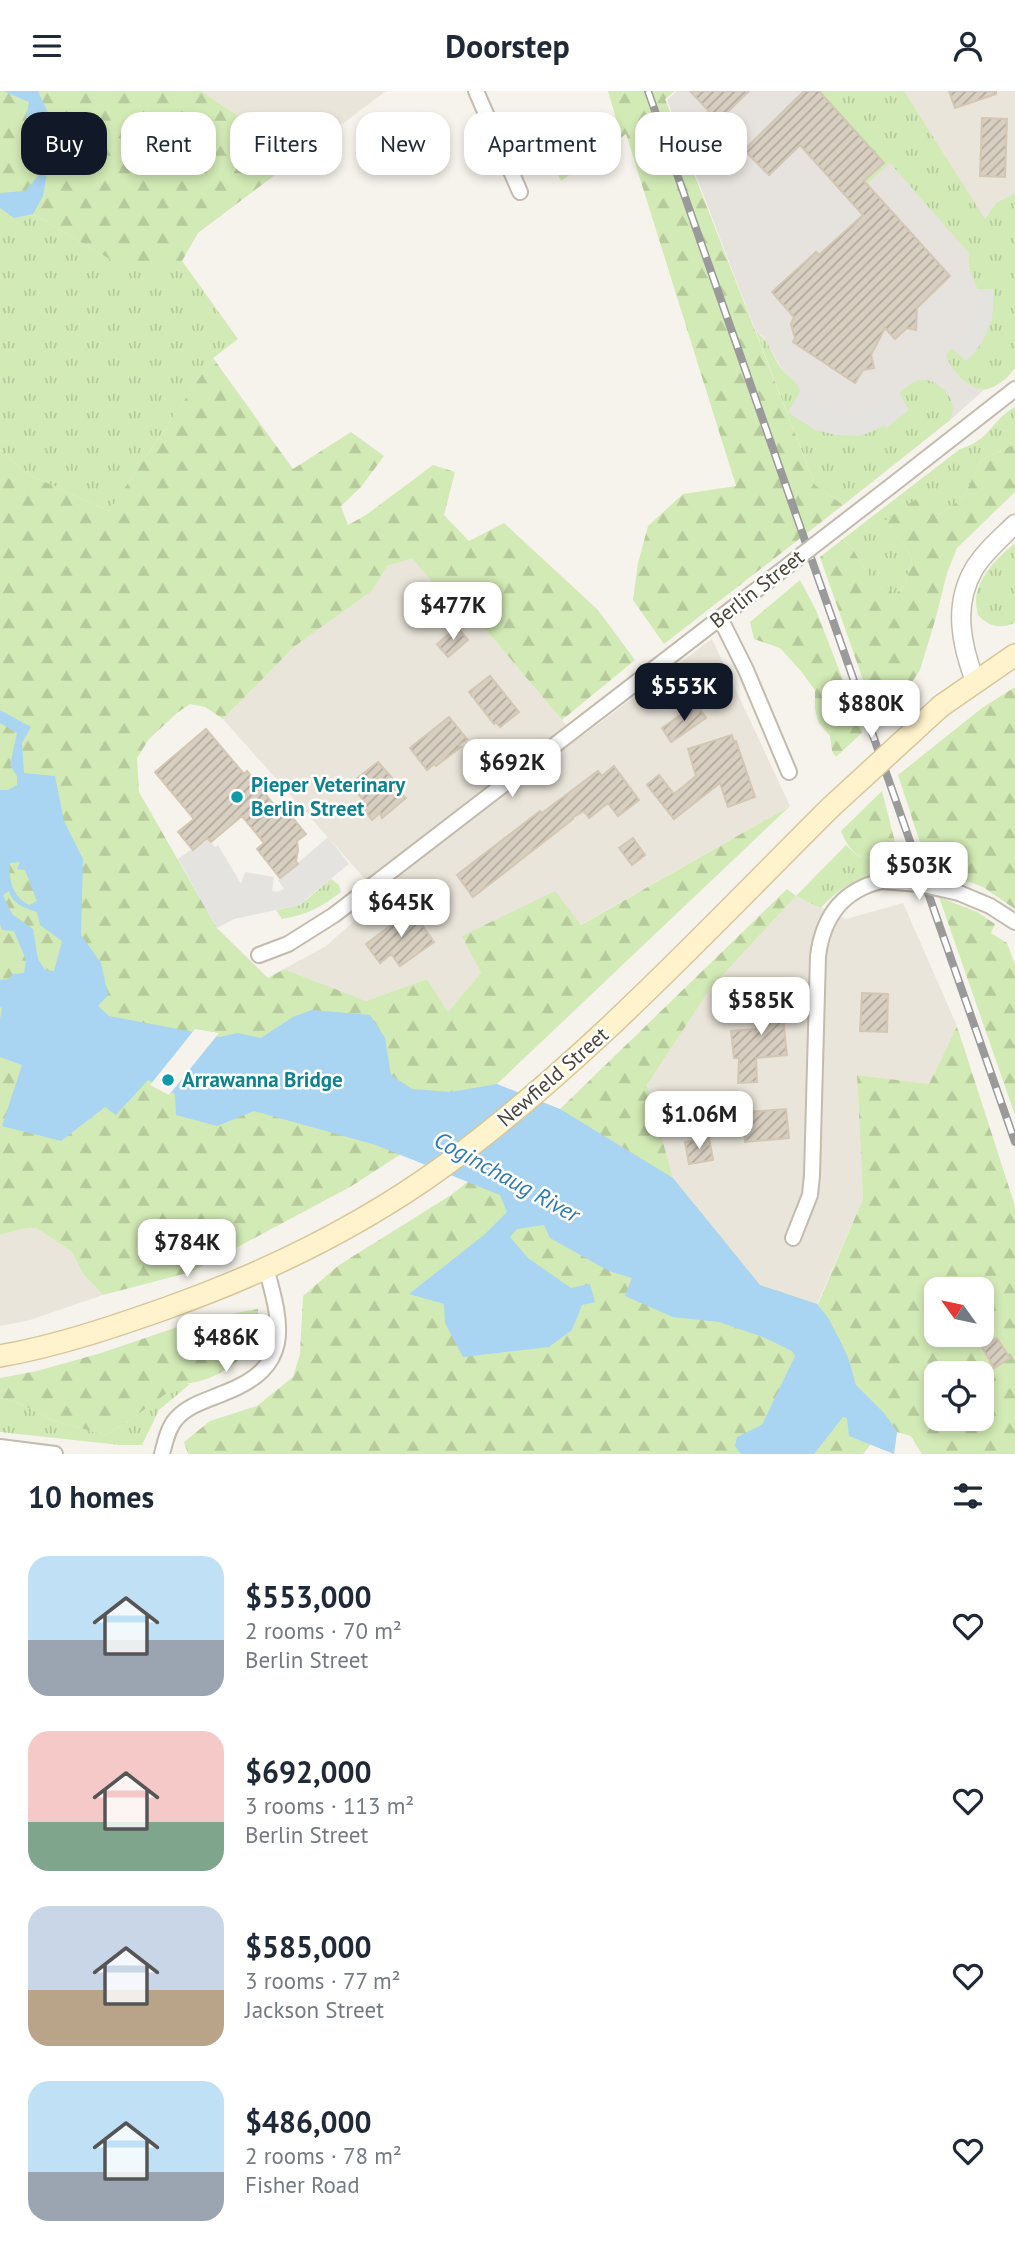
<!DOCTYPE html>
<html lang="en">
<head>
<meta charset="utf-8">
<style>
  :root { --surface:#fff; --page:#f2f2f3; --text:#1f2937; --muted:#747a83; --accent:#111827 }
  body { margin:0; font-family:"PT Sans",sans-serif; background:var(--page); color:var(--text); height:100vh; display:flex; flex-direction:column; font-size:26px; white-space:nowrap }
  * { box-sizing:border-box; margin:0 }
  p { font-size:23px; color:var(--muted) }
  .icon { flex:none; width:38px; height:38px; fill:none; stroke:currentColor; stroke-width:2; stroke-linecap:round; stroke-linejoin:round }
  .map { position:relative; height:1363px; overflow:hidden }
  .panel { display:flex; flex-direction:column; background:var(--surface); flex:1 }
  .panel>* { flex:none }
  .top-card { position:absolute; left:21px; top:21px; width:973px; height:63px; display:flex; gap:14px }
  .needle { width:46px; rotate:303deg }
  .tools { position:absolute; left:924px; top:1186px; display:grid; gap:14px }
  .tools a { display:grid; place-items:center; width:70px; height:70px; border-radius:14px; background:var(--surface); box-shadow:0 4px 10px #0003; font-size:35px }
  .price { position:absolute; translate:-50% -60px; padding:0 16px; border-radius:14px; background:#fff; color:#222; font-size:23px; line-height:46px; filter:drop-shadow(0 2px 4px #0008) }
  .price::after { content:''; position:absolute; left:50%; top:42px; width:21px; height:16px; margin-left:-10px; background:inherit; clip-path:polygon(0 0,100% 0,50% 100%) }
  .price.current { background:var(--accent); color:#fff }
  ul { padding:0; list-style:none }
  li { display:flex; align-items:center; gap:21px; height:175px; padding:0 28px }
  li span { display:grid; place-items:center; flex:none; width:196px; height:140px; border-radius:21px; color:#555 }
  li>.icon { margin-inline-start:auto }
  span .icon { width:84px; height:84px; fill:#fffc; stroke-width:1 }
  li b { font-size:30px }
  h2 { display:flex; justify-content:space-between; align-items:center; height:84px; padding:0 28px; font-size:30px }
  .chip { padding:0 24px; border-radius:21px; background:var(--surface); box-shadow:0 4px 10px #0003; font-size:24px; line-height:63px }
  .chip.current { background:var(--accent); color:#fff }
  header { display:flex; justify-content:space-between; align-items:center; height:91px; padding:0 28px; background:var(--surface); font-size:32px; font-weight:700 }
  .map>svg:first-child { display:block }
  .residential { fill:#eae5da }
  .industrial { fill:#e6e2dd }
  .grass { fill:url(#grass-tufts) }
  .forest { fill:url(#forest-firs); fill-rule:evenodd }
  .parking { fill:#e5e3e0 }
  .water { fill:#a9d4f2; fill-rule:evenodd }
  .pier { fill:#f6f3ec }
  .building { fill:url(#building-hatch); stroke:#d3c7b4; stroke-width:2 }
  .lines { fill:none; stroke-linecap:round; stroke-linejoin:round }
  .minor-casing { stroke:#c2bbae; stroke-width:18 }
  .tertiary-casing { stroke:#c2bbae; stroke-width:21 }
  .secondary-casing { stroke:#d6c79b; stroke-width:24 }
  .minor { stroke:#fff; stroke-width:14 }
  .tertiary { stroke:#fff; stroke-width:18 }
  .secondary { stroke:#fff3cd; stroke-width:21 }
  .rail-casing { stroke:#9a9a9a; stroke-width:8 }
  .rail { stroke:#fff; stroke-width:5; stroke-dasharray:16; stroke-linecap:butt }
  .minor-bridge-casing { stroke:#c2bbae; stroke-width:18; stroke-linecap:butt }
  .secondary-bridge-casing { stroke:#d6c79b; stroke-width:24; stroke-linecap:butt }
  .minor-bridge { stroke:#fff; stroke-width:14 }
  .secondary-bridge { stroke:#fff3cd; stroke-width:21 }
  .culture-dot { fill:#0f9aa8; stroke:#fff; stroke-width:2.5 }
  .labels { text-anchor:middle; stroke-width:5; stroke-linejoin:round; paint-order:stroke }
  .street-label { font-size:21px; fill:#4b4439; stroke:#fff }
  .culture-label { font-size:21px; font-weight:bold; fill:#0d838f; stroke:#fff; text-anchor:start }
  .water-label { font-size:23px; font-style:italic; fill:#2e7ab2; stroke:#fff }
</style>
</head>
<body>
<header><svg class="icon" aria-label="menu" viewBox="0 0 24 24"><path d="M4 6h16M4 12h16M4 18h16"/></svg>Doorstep<svg class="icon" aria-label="person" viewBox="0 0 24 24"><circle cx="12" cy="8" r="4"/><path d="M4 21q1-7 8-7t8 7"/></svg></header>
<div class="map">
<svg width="1015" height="1363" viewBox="0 0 1015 1363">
  <defs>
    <pattern id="grass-tufts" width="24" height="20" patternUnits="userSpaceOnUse" patternTransform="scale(1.75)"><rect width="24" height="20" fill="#d2eab5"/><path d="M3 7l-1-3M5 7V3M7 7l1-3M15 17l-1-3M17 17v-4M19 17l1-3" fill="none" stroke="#b6ca9c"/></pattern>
    <pattern id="forest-firs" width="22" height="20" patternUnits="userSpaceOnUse" patternTransform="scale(1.75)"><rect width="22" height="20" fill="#d2eab5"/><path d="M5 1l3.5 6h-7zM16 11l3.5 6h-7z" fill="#b6ca9c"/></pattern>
    <pattern id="building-hatch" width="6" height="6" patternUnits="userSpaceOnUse" patternTransform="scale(1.75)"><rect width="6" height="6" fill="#d8cfc1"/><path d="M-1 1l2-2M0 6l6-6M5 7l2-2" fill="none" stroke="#b1aa9e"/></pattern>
  </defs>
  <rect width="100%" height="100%" fill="#f6f3ec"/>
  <path class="residential" d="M201 0H386L299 66Z
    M904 0H1015V102L996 112 985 128Z
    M412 466 455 517 476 527 578 648 712 548 790 715 580 834 463 845 481 882 448 922 427 888 366 910 284 878 326 855 381 806 223 628 295 555 372 500 387 475Z
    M796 805 846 828 903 812 957 935 929 993 857 984 863 1108 817 1213 760 1194 673 1087 647 994 710 898Z
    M36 1137 72 1161 83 1183 103 1204 30 1229 0 1235V1144L21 1138Z"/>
  <path class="industrial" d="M677 0H904L985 128 996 112 1015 102V277L1007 287 993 296 984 299 950 329 843 414 788 321 797 293 783 280 763 245 756 241 667 9Z"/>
  <path class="grass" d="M819 0H904L985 128 996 112 1015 102V277C998 297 984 307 962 288 955 281 949 273 946 264L952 257 966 270C991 247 989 230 994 198H978C972 186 967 176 969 162L890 72 849 110 847 106 884 71Z
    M0 117 14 127 33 123 113 170H182L238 248 213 267 109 420 23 381 0 358Z
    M756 241C770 249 773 269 784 281 790 287 801 293 800 303 798 309 791 316 788 321 820 344 847 352 884 334L886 337 909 319 899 302C907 296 913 289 923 289 937 288 953 304 953 318 953 322 951 325 950 329L843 414 815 394Z
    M1015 316V353L981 369 963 407 938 424 881 433 904 453 912 468 905 493 894 505 868 483 852 457 843 448 960 358C991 349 991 329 1015 316Z
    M1015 452V532C1000 538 989 536 978 524 969 493 994 470 1015 452Z
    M846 754 858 765 894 781C862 785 843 792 821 817L796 805Z
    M331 788 339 794 341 801C322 816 306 824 282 828L276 819 300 814Z
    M179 1292 190 1293 159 1319 142 1354H120L0 1341V1307L16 1311 55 1330 106 1344 130 1329Z"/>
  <path class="forest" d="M0 0H201L299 66 198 142 182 170H113L33 123 14 127 0 117Z
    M608 0H675L665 8 815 394 843 414 664 553 633 509 638 472 648 435 683 403 736 395 626 43 561 90 552 69 573 66 617 31Z
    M213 267 293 378 351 341 384 365 361 396 341 415 348 434 366 424 433 374 455 381 444 424 469 450 504 432 598 519 635 569 562 629 476 527 455 517 412 467 387 475 372 500 295 555 223 628 205 616 190 613 177 622 149 648 137 667 139 701 217 837 268 887 284 878 366 910 427 888 448 921 481 882 462 845 555 800 581 834 790 715 497 993 443 1036 350 1096 191 1181 103 1204 83 1183 72 1161 36 1137 21 1138 0 1144V358L23 381 109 420Z
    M1015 353V401L957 457 947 482 936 526 920 579 902 606 877 629 820 466 843 448 852 457 868 483 895 504 905 493 912 468 904 453 880 433 922 404 938 424 963 407 981 369Z
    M800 489 816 519 863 641 836 666 832 660 830 645 819 632 815 619V599L800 579 780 557 754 548 750 531Z
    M1015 596V818L983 796 928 776 898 684 982 617Z
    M882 700 900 771 894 781C869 771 851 767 841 740Z
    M787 798 796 805 710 898 647 994 673 1087 760 1194 818 1213 863 1108 857 984 929 993 957 935 1015 1115V1363H922L911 1345 897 1341 894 1363 871 1353 863 1363H188L184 1351 210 1330 257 1315 293 1286 300 1263 303 1205 339 1174 451 1104 560 1018ZM936 1199H982V1244H936ZM936 1283H982V1328H936Z
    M939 806 977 821 995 833 991 842 1007 852 1015 874V1024Z
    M258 1218C258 1223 259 1230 259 1235 254 1268 210 1294 179 1293L130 1329 106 1344 55 1330 16 1311 0 1307V1287L37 1280 101 1262 198 1229Z"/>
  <path class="parking" d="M978 198H994L992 230 981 253 966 270 952 257 971 235Z
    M800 299 819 312 836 321 855 322 871 320 894 305 905 318 884 334 871 341 859 345 837 344 815 339 788 321 798 305Z
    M328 746 349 773 299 814 234 828 217 837 178 768 207 747 215 756 218 754 241 793 245 781 274 786 272 800 277 801 284 798 278 789Z"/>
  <path class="water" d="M3 0H38L49 24 48 76 43 105 33 123 14 127 0 117V102L25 100 39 84 25 69 35 42 26 27 29 11Z
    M0 619 31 636 22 652 24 682 55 685 64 730 83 768 81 844 101 872 108 904 98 915 109 925 220 946 237 942 261 947 293 926 312 919 370 924 385 947 391 984 412 998 451 1001 497 993 560 1018 673 1087 760 1194 817 1213 829 1228 848 1266 856 1294 884 1322 897 1340 894 1363 849 1345 847 1327 843 1326 814 1363H741L735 1355 737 1346 762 1334 795 1265 792 1260 763 1246 719 1231 673 1226 625 1205 632 1187 609 1180 550 1147 544 1134 517 1138 510 1146 528 1167 571 1197 590 1193 595 1211 582 1214 572 1239 549 1256 463 1266 445 1232 444 1213 409 1203 484 1144 507 1121 500 1104 376 1054 254 1020 217 1035 176 1024 175 1003 148 989 116 1024 105 1016 61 1050 2 1035 22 974 0 966V928L2 917 0 916V889L9 888 13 883 24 882 26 869 14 840 2 839 0 833V699H8L17 694V685L10 674 17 642 0 632ZM20 771 17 778 25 779 37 810 29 814C13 806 8 789 10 772ZM9 800C12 813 25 817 37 821L40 834 62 850 54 880 45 879 38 868 33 838 12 823 3 804Z"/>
  <path class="pier" d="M195 938 219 942 169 1004 150 994Z"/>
  <path class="building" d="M690 0H749L718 30Z
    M804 0H819L884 72 864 90 950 185 917 217 916 239 907 237 895 248 885 237 871 264 874 277 863 279 855 292 793 251 795 247 791 233 794 226 772 201 816 161 819 164 863 124 800 54 769 84 744 59Z
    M949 0H996V3L955 17Z
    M982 27 1007 28 1005 86 980 85Z
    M457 536 468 549 448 566 437 553Z
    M490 585 519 621 500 636 496 631 494 633 469 601Z
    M698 615 706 627 671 651 662 637 692 616 694 618Z
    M449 626 467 648 459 654 461 656 436 675 434 673 427 679 410 657Z
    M206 638 244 683 247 680 279 720 284 716 306 743 297 750 298 759 296 770 298 773 280 787 257 758 264 752 242 725 211 751 207 747 193 759 178 741 194 728 155 681Z
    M732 644 734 651 736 650 755 706 728 716 720 692 674 728 647 694 659 684 674 703 696 685 688 658Z
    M378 671 402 698 399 700 406 707 382 727 380 722 372 729 359 713 364 710 350 693Z
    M614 675 639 709 618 725 608 712 589 727 584 720 573 726V728L473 806 457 784 540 720 542 722 598 680 602 685Z
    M633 747 645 764 632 774 619 757Z
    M409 815 434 851 400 875 391 863 380 872 366 853 394 832 391 828Z
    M862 902 888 903 887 941 860 940Z
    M784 903 786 926H783L787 964 756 967 757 991 738 992 739 967H734L731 940 756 938 753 906Z
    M786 1018 789 1047 745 1051 743 1032H750L749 1021Z
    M709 1047 713 1069 689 1073 685 1051Z
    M997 1247 1010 1267 994 1277 982 1256Z"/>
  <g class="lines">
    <g class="minor-casing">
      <path id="minor" d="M476 0 520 101
        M891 395 1015 298
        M720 527 746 579 789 681
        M959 802 990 815 1015 831
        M259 864 288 853 334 824 742 510
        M793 1147 810 1104 812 1084 818 865C823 826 842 799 882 790
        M0 1356 55 1363
        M162 1363C165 1351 168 1337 176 1328 188 1314 208 1309 224 1302 292 1276 283 1237 266 1177"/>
    </g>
    <g class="tertiary-casing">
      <path id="tertiary" d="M975 590C961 553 953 514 974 478 984 461 1001 447 1015 433"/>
    </g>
    <g class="secondary-casing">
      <path id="secondary" d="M941 615 1015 564
        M0 1265C57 1255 113 1236 167 1217 265 1182 360 1136 444 1075 586 971 706 840 831 716"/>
    </g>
    <use href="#minor" class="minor"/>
    <use href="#tertiary" class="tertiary"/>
    <use href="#secondary" class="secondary"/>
    <g class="rail-casing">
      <path id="rail" d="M648 0 1015 1051"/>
    </g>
    <use href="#rail" class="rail"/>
    <g class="minor-bridge-casing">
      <path id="minor-bridge" d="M742 510 891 395
        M882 790 919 793 959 802"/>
    </g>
    <g class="secondary-bridge-casing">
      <path id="secondary-bridge" d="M831 716 941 615"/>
    </g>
    <use href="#minor-bridge" class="minor-bridge"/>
    <use href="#secondary-bridge" class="secondary-bridge"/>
  </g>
  <g class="culture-dot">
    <circle cx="237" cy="706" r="7"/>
    <circle cx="168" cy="989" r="7"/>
  </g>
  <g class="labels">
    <g class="street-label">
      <text transform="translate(757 498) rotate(-38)" y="7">Berlin Street</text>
      <text transform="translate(553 986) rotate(-41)" y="7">Newfield Street</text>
    </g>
    <g class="culture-label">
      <text x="251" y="701">Pieper Veterinary<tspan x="251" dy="24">Berlin Street</tspan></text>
      <text x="182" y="996">Arrawanna Bridge</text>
    </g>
    <g class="water-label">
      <text transform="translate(507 1086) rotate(29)" y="8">Coginchaug River</text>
    </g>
  </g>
</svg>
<div class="tools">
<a><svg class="needle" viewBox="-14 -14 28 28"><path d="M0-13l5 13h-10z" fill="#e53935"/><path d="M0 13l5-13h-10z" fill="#747a83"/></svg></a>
<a><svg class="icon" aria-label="locate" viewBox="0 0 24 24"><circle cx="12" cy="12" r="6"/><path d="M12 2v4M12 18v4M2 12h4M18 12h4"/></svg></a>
</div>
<b class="price" style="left:453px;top:551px">$477K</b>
<b class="price current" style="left:684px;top:632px">$553K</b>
<b class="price" style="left:871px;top:649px">$880K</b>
<b class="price" style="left:512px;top:708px">$692K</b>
<b class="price" style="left:919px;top:811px">$503K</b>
<b class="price" style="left:401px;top:848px">$645K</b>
<b class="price" style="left:761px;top:946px">$585K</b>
<b class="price" style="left:699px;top:1060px">$1.06M</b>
<b class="price" style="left:187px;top:1188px">$784K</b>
<b class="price" style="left:226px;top:1283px">$486K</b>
<div class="top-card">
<a class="chip current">Buy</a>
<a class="chip">Rent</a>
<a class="chip">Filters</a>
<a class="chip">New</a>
<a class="chip">Apartment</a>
<a class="chip">House</a>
</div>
</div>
<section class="panel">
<h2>10 homes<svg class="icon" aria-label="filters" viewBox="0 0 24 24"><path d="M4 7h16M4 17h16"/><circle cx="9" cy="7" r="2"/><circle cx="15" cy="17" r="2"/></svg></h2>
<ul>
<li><span style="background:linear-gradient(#bfe0f5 60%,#9aa5b1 0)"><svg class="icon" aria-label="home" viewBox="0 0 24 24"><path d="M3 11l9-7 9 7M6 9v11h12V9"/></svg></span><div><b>$553,000</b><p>2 rooms · 70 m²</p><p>Berlin Street</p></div><svg class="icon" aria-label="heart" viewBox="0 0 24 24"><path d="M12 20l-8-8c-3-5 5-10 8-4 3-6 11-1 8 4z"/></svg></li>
<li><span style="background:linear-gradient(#f6c9c9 65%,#7fa58c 0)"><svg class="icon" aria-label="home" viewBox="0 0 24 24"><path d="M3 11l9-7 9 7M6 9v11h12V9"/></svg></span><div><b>$692,000</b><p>3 rooms · 113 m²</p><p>Berlin Street</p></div><svg class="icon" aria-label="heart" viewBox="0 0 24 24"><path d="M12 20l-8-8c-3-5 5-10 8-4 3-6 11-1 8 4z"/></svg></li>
<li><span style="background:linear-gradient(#c9d6e8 60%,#b9a48a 0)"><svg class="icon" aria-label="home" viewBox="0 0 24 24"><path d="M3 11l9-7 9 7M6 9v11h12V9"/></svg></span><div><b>$585,000</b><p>3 rooms · 77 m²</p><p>Jackson Street</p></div><svg class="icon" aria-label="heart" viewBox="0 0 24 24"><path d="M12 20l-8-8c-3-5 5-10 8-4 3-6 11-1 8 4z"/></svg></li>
<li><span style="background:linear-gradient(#bfe0f5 65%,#9aa5b1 0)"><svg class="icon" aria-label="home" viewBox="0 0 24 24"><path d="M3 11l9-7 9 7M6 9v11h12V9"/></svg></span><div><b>$486,000</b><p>2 rooms · 78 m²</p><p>Fisher Road</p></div><svg class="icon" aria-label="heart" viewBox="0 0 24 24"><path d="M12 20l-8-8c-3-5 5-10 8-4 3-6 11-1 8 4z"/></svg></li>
</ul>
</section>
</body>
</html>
